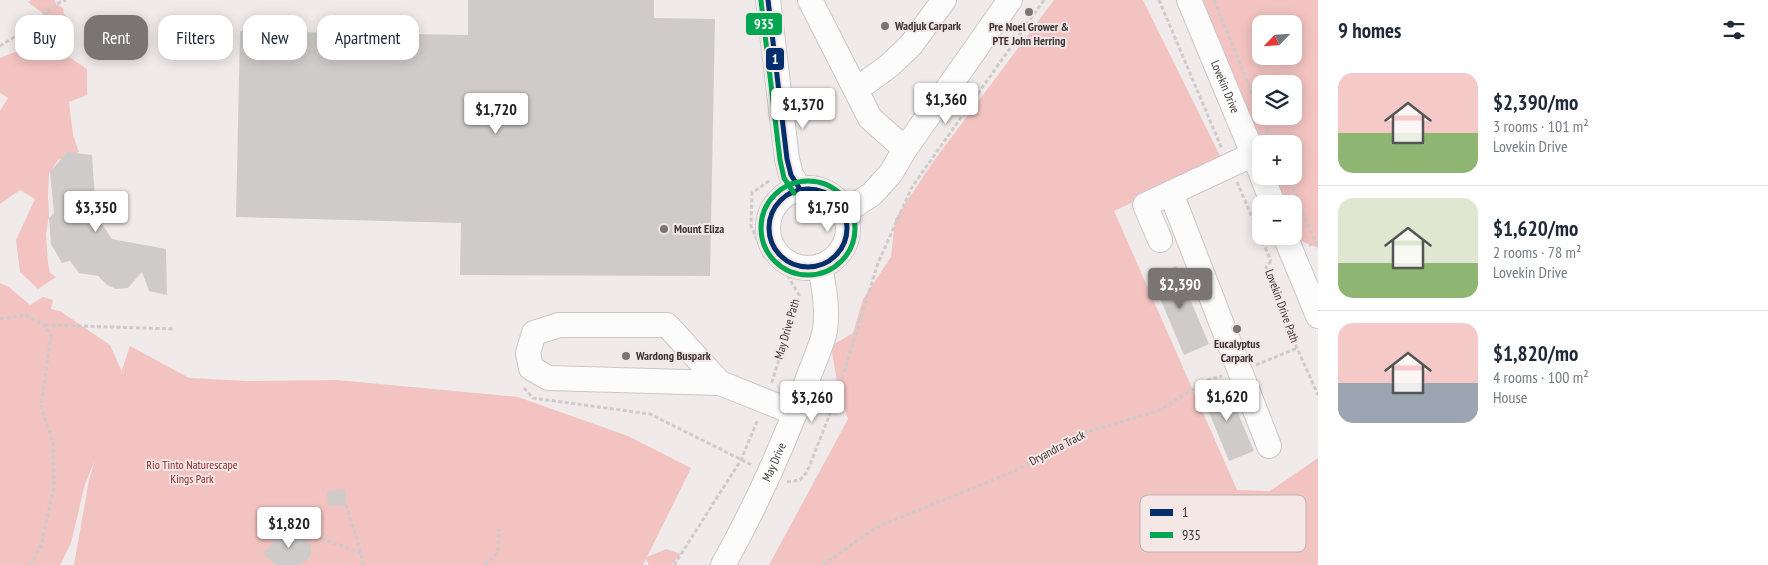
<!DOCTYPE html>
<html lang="en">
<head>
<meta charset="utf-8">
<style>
  :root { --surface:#fff; --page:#f6f6f7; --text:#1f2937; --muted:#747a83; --line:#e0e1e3; --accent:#7a7574 }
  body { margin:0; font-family:"PT Sans Narrow",sans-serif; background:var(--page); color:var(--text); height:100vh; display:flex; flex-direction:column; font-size:19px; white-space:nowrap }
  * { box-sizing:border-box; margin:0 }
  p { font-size:16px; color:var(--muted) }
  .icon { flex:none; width:28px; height:28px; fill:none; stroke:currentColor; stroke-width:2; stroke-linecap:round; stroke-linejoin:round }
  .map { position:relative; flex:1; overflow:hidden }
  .sheet { display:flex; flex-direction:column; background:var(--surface); width:450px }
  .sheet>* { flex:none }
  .banner { position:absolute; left:15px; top:15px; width:475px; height:45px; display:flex; gap:10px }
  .needle { width:32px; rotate:245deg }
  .tools { position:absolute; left:1252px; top:15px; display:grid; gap:10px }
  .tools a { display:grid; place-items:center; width:50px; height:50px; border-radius:10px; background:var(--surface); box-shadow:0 2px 12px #0003; font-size:25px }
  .price { position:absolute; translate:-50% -42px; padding:0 11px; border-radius:5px; background:#fff; color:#222; font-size:16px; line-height:32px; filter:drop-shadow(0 1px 2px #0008) }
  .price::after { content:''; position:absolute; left:50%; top:30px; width:15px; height:11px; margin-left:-8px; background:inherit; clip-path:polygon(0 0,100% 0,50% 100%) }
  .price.on { background:var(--accent); color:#fff }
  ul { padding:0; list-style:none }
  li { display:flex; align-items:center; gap:15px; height:125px; padding:0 20px }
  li+li { border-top:1px solid var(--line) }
  li span { display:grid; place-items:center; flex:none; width:140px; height:100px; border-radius:15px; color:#555 }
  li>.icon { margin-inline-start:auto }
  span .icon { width:60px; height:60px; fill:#fffc; stroke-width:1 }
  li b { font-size:21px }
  h2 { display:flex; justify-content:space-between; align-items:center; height:60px; padding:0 20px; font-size:21px }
  .tag { padding:0 18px; border-radius:15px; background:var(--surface); box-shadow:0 2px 12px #0003; font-size:18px; line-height:45px }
  .tag.on { background:var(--accent); color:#fff }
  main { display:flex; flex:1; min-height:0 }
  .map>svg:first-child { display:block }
  .green { fill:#f2c3c1; fill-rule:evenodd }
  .building { fill:#d0cbcb }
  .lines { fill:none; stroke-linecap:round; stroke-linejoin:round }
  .minor-casing { stroke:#ccc7c7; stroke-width:26 }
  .path { stroke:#cecbca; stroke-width:3; stroke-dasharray:4 2.5; stroke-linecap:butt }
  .minor { stroke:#fdfcfc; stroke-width:24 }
  .bus-1-casing { stroke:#f4e7e6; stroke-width:9 }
  .bus-2-casing { stroke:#f4e7e6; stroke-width:9 }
  .bus-1 { stroke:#002f6c; stroke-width:5 }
  .bus-2 { stroke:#00a651; stroke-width:5 }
  .poi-dot { fill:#7a7574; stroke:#f4e7e6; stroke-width:2 }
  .labels { text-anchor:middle; stroke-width:4; stroke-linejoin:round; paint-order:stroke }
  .poi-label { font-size:12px; font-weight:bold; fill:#3b3635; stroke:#f4e7e6; text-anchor:start }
  .street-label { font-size:12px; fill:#3b3635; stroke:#f4e7e6 }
  .park-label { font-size:12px; fill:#912a2f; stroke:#f4e7e6 }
  .key { fill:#f4e7e6; stroke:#bcb2b1; stroke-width:1 }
  .key-label { font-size:14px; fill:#3b3635 }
  .line-badge { stroke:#f4e7e6; stroke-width:2 }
  .badge-label { font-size:14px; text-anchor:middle; font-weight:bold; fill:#fff }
</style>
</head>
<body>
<main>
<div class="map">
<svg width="1318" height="565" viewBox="0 0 1318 565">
  <rect width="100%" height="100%" fill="#f0eaea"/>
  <path class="green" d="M31 0H55L56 4 63 8 64 14 69 20 57 32 60 51 87 69V95L69 102 73 135 79 152 58 160 49 174 48 196 49 216 46 234 48 263 50 273 56 277 38 289 20 272 16 240 35 199 20 190 0 204V111L8 98 0 93V58L15 52H40L35 32 34 18H49L28 2Z
    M1054 0H1143L1222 160 1114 211 1237 490 1270 491 1318 458V565H769L848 419 839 394 831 346 853 333 863 299 891 257 895 219 933 162Z
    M1196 0H1318V248L1296 239 1294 233V204H1281L1270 176H1294V144H1261ZM1261 24H1294V56H1261ZM1261 84H1294V116H1261Z
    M0 283 9 287 30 305 43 297 53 300 51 309 60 311 110 345 121 370V373L130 346 189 378 247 381 337 380 518 397 628 436 691 468 647 557 666 549 681 554 671 565H649L646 559 643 565H74L89 480 95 460 85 484 71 543 60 565H0Z"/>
  <path class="building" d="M468 0H654V18L715 19 710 276 460 275 461 223 236 217 240 31 468 35Z
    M67 152 92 155 96 215 112 239 166 249 167 295 149 291 142 272 128 288 116 289 107 285 98 276 79 273 70 261 62 263 51 244 49 218 54 213 50 172Z
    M1176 266 1209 344 1184 355 1151 277Z
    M1225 383 1254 451 1229 461 1201 393Z
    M345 489 346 505 328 506 327 491Z
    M288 525 311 545V555L306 561 298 565H276L263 554Z"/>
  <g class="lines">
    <g class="minor-casing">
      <g id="minor">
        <path d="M768 0 787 159 791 175 800 189"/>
        <path d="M810 0 870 118 905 149"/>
        <path id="s1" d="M1189 0 1261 173"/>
        <path d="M856 90 890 65 911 45 944 0"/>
        <path d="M1262 176 1273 204"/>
        <circle cx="808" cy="228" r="40"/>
        <path d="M1171 193 1269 446"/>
        <path d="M845 212 872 194 891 173 905 149 1010 0"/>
        <path d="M1285 236 1318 316"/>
        <path d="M1160 240 1145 205 1254 154"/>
        <path d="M720 383 667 325H559L534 333 528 353 531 368 548 378 720 383 795 413"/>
        <path id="s2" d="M723 565C756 506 784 444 807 381 812 366 822 346 825 330 828 308 824 288 820 266"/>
      </g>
    </g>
    <path class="path" d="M1159 0 1222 149
      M1214 0 1261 114
      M0 46 29 28 56 4 66 0
      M1262 116 1273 144
      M1287 176 1318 248
      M769 181 752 193 751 226 764 256 788 276 799 295 771 385
      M1237 182 1271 261
      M1309 245 1318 243
      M1271 261 1266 267 1297 348 1318 395
      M0 319 26 315 44 325 51 335 41 406 53 443 54 487 41 546 31 565
      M45 325 175 329
      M1256 365 1297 348
      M524 388 533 398 650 414 752 465
      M787 482 800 480 807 472 835 401 878 263 912 187 1044 0
      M346 505 361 553 363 565
      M303 537 309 534 361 553
      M485 565 498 552 499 529
      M674 565 741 460 758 419
      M823 565 877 527 1015 471 1047 454 1080 434 1158 411 1210 379 1222 376"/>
    <use href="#minor" class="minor"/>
    <g class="bus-1-casing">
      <path id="bus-1" d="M768 0 787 159 791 175 800 189
        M769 228a39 39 0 1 1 78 0a39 39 0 1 1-78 0Z"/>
    </g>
    <g class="bus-2-casing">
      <path id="bus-2" d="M761 1 780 160 784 178 794 193
        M761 228a47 47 0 1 1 94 0a47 47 0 1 1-94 0Z"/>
    </g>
    <use href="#bus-1" class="bus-1"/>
    <use href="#bus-2" class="bus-2"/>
  </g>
  <g class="poi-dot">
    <circle cx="1029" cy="12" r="5"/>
    <circle cx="885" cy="26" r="5"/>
    <circle cx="664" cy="229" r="5"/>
    <circle cx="1237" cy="329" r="5"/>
    <circle cx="626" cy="356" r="5"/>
  </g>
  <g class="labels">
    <g class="poi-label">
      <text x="895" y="30">Wadjuk Carpark</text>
      <text x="1029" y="31" text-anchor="middle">Pre Noel Grower &amp;<tspan x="1029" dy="14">PTE John Herring</tspan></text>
      <text x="674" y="233">Mount Eliza</text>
      <text x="1237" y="348" text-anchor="middle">Eucalyptus<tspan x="1237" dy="14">Carpark</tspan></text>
      <text x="636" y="360">Wardong Buspark</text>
    </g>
    <g class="street-label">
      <text dy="4" stroke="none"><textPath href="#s1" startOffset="94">Lovekin Drive</textPath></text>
      <text transform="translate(1282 306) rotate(70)" y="4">Lovekin Drive Path</text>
      <text transform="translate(787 329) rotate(-74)" y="4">May Drive Path</text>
      <text transform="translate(1057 448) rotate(-28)" y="4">Dryandra Track</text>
      <text dy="4" stroke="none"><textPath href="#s2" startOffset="115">May Drive</textPath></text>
    </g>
    <g class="park-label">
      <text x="192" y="469">Rio Tinto Naturescape<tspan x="192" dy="14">Kings Park</tspan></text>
    </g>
  </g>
  <rect x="1140" y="495" width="166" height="57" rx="8" class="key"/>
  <rect x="1150" y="509" width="23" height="7" fill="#002f6c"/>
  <rect x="1150" y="532" width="23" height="6" fill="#00a651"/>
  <g class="key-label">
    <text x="1182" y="517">1</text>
    <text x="1182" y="540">935</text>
  </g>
  <g class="line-badge">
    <rect x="745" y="12" width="38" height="24" rx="5" fill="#00a651"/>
    <rect x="765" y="47" width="20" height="24" rx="5" fill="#002f6c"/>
  </g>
  <g class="badge-label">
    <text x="764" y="29">935</text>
    <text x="775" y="64">1</text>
  </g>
</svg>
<div class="tools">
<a><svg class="needle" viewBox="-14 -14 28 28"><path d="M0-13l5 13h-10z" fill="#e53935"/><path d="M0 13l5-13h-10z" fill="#747a83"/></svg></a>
<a><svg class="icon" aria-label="layers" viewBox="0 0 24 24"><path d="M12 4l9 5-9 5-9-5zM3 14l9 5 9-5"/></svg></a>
<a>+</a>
<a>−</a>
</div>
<b class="price" style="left:946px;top:125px">$1,360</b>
<b class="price" style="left:803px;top:130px">$1,370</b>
<b class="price" style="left:496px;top:135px">$1,720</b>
<b class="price" style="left:96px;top:233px">$3,350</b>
<b class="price" style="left:828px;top:233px">$1,750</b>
<b class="price on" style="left:1180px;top:310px">$2,390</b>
<b class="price" style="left:1227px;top:422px">$1,620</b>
<b class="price" style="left:812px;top:423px">$3,260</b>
<b class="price" style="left:289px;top:549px">$1,820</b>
<div class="banner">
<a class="tag">Buy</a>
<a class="tag on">Rent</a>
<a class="tag">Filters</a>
<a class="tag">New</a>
<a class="tag">Apartment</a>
</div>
</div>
<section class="sheet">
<h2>9 homes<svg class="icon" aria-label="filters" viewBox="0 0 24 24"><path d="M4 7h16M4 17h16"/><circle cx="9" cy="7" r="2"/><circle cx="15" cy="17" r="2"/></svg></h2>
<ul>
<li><span style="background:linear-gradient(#f6c9c9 60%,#8fb573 0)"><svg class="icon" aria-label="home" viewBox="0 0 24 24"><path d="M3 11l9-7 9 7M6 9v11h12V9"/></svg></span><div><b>$2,390/mo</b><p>3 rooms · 101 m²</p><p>Lovekin Drive</p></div></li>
<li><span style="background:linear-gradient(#dfe7d0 65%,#8fb573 0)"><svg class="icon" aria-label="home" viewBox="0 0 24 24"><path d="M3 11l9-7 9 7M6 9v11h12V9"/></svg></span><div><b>$1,620/mo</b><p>2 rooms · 78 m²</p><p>Lovekin Drive</p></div></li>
<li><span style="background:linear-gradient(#f6c9c9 60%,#9aa5b1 0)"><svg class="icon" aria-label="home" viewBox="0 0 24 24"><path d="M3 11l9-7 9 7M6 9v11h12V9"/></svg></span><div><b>$1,820/mo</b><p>4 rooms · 100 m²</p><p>House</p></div></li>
</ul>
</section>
</main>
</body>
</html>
